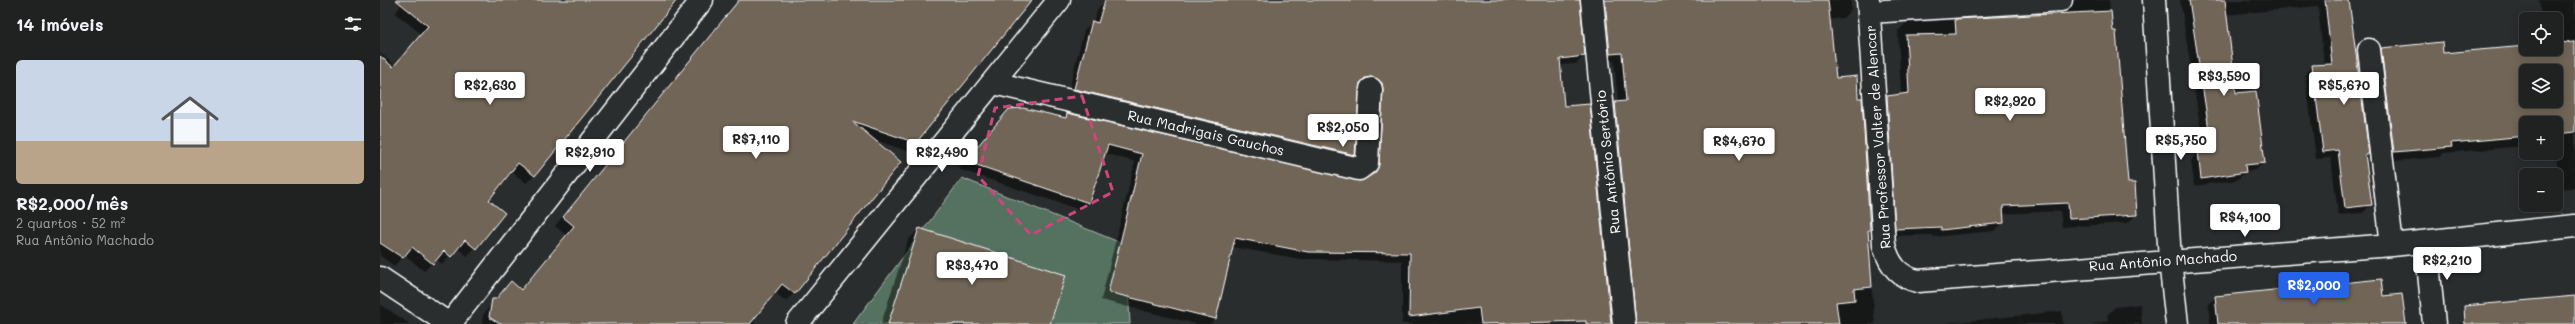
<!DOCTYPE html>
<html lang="pt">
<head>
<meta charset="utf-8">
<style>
  :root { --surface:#202222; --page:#2d2f2f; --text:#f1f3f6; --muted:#a2a4a5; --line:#3d3f40; --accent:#2563eb }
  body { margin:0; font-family:Mali,sans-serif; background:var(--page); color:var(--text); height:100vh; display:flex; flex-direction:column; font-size:15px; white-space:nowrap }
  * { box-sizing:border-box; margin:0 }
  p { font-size:13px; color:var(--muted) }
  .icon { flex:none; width:22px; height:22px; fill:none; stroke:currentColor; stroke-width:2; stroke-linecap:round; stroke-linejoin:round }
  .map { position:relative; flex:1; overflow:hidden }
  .panel { display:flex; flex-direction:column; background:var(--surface); width:380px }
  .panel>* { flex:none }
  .fabs { position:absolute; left:2139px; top:12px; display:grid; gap:8px }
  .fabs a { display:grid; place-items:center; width:44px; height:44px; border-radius:6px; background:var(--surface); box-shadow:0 2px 10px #0003,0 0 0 1px var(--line); font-size:20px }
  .price { position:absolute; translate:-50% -34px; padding:0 9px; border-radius:4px; background:#fff; color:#222; font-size:13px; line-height:26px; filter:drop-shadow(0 1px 2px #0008) }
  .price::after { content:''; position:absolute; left:50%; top:24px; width:12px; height:9px; margin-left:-6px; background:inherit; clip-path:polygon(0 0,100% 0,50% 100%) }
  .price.on { background:var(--accent); color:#fff }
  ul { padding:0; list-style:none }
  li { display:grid; align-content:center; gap:8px; height:212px; padding:0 16px }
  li+li { border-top:1px solid var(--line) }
  li span { display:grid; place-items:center; height:124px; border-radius:6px; color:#555 }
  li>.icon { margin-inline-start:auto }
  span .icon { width:72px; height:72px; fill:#fffc; stroke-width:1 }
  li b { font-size:17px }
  h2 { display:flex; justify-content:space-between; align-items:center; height:48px; padding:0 16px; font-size:17px }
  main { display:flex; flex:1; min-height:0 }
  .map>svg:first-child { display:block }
  .green { fill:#557160; stroke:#aab8b0 }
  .shadow { fill:#0007; fill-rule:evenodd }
  .building { fill:#706557; stroke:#fff; fill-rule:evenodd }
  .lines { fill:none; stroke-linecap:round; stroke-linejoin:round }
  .minor-casing { stroke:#fff; stroke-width:25 }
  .minor { stroke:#2a2d2e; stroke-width:22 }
  .marked { fill:none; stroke:#ce467c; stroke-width:3; stroke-dasharray:8 5; stroke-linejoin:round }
  .labels { text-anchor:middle; stroke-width:3; stroke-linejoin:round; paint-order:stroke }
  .street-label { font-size:14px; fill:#fff; stroke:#2a2d2e }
</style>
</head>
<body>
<main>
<section class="panel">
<h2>14 imóveis<svg class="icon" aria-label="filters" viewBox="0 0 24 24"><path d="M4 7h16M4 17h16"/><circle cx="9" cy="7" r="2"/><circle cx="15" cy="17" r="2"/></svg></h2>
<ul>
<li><span style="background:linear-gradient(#c9d6e8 65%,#b9a48a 0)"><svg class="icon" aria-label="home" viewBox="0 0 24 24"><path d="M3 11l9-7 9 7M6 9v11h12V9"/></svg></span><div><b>R$2,000/mês</b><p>2 quartos · 52 m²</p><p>Rua Antônio Machado</p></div></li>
</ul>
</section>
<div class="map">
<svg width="2195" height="324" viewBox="0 0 2195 324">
  <rect width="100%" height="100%" fill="#2a2d2e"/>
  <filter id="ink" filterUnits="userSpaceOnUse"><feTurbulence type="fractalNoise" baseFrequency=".025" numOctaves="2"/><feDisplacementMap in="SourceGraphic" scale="8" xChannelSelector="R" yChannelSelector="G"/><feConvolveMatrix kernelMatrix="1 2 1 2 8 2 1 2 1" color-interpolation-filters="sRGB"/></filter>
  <g filter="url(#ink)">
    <path class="green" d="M582 178 746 245 750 324H473Z"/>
    <path class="shadow" d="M25 0H296L154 176 146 183 131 171 108 200 95 248 87 256 77 248 62 264 56 259 44 271 25 255 14 266 0 256V53L15 65 41 34 15 13Z
      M359 0H650L527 151 492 139 520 162 414 293 406 301 394 292 372 320 376 324H102L103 315 122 291 131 283 141 291 186 235 175 226Z
      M726 0H1200L1204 56 1196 64 1180 65 1183 107 1212 314 1204 322 1185 318V324H1022V261L920 259 852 247 835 319 830 324H816L721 300 755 162 724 153 708 202 700 210 578 169 629 110 683 119 688 114 976 182 987 180 992 173 984 84 978 88 974 155 966 163 687 97 704 30 713 22 718 8Z
      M1212 0H1471V10L1463 18 1449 20 1455 79 1489 229 1487 232 1495 324H1262L1260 302H1246L1227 110 1238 102 1234 61 1222 62Z
      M1681 0H1729L1747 184 1756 215 1748 223 1682 227 1680 211 1623 214V223L1615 231 1553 237V235L1508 236 1499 105 1507 97 1521 95 1518 31 1526 23 1682 13 1686 7Z
      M1800 0H1968L1988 154 1984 157 1991 205 1983 213 1958 215 1951 158 1936 159 1925 74 1933 66 1944 65 1938 6 1846 15 1855 94 1884 162 1876 170 1866 172 1857 180 1814 186 1811 160 1818 152 1824 151Z
      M2159 0H2195V188L2179 189 2176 153V123H2146V146L2064 153 2060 157 2003 162 1991 60 2002 49 2062 54 2146 47V49H2176V19H2161ZM2146 71H2176V101H2146Z
      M539 229 669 324H501L528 240Z
      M1836 297H2002L2025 324H1830L1828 304Z
      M0 304 30 324H0Z
      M1760 304 1762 324H1710L1728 321 1727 315 1735 307Z
      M1682 311 1683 324H1559Z"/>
    <path class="building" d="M16 0H297L155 176 138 163 109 200 125 213 96 249 85 240 71 257 64 251 53 264 32 247 23 258 0 243V56L13 67 48 26Z
      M359 0H652L536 143 472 121 521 162 415 294 402 284 370 324H120L109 317 112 299H116L131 281 141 290 194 226 183 217Z
      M725 0H1200L1205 56 1180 59 1184 106 1210 104 1231 324H1206V321L1101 324 1099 308 1029 317 1030 253 928 252 855 238 836 319 728 292 762 154 728 145 709 203 585 161 629 109 643 108 686 118 687 113 981 181 995 173 999 164 1003 90 1002 83 992 77 985 78 980 83 975 155 694 89 712 21 718 23Z
      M1225 0H1448L1456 78 1477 76 1478 98H1482L1490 230H1488L1492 287 1474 289 1475 300 1456 302 1459 324H1256L1235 102 1246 101 1242 53 1230 54Z
      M1809 0H1845L1856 93 1876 91 1885 163 1865 165 1866 172 1821 179 1818 151 1832 149Z
      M1945 0H1969L1989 154H1985L1992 205 1965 208 1958 150 1943 152 1932 65 1952 64Z
      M1731 11 1733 31H1736L1748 183H1755L1757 215 1689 219 1688 203 1623 206 1624 223 1561 230V227L1515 229 1507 96 1529 93 1526 35 1576 34 1575 19Z
      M2062 42 2063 53 2146 46V49H2176V43L2195 42V132L2176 134V123H2146V136L2071 143 2072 147 2014 152 2001 48ZM2146 71H2176V101H2146Z
      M539 228 686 275 670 324H508Z
      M2001 279 2003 296 2022 294 2026 324H1838L1835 296Z
      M2195 296V324H2085L2084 306Z"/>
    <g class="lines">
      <g class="minor-casing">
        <path id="minor" d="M1212 0 1244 324
          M1488 0 1504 245C1509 264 1518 277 1538 281L2012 245 2195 226
          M1774 0 1790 260 1797 324
          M1489 12 1681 0
          M1989 50 2012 245
          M614 83 979 169 987 163 991 89
          M2046 242 2054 324
          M0 278 69 324
          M70 324 322 0
          M417 324 679 0"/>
      </g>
      <use href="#minor" class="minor"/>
    </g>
  </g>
  <path class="marked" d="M702 96 733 192 651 235 598 176 615 108Z"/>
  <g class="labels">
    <g class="street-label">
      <text transform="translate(826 133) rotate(13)" y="5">Rua Madrigais Gauchos</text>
      <text transform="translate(1498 137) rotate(-94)" y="5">Rua Professor Valter de Alencar</text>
      <text transform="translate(1228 162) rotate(-96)" y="5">Rua Antônio Sertório</text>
      <text transform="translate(1783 261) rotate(-4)" y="5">Rua Antônio Machado</text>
    </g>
  </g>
</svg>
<div class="fabs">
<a><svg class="icon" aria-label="locate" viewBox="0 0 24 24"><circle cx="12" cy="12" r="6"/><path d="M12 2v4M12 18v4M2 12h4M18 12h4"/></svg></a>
<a><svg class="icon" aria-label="layers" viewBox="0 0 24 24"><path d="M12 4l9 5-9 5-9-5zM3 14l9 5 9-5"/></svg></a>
<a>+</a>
<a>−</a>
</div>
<b class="price" style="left:1844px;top:97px">R$3,590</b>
<b class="price" style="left:110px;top:106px">R$2,630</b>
<b class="price" style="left:1964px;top:106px">R$5,670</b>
<b class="price" style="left:1630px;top:122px">R$2,920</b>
<b class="price" style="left:963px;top:148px">R$2,050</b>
<b class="price" style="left:376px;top:160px">R$7,110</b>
<b class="price" style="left:1801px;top:161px">R$5,750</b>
<b class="price" style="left:1359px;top:162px">R$4,670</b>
<b class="price" style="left:210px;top:173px">R$2,910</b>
<b class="price" style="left:562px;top:173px">R$2,490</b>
<b class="price" style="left:1865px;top:238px">R$4,100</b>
<b class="price" style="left:2067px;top:281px">R$2,210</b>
<b class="price" style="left:592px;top:286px">R$3,470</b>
<b class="price on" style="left:1934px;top:306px">R$2,000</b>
</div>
</main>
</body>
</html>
